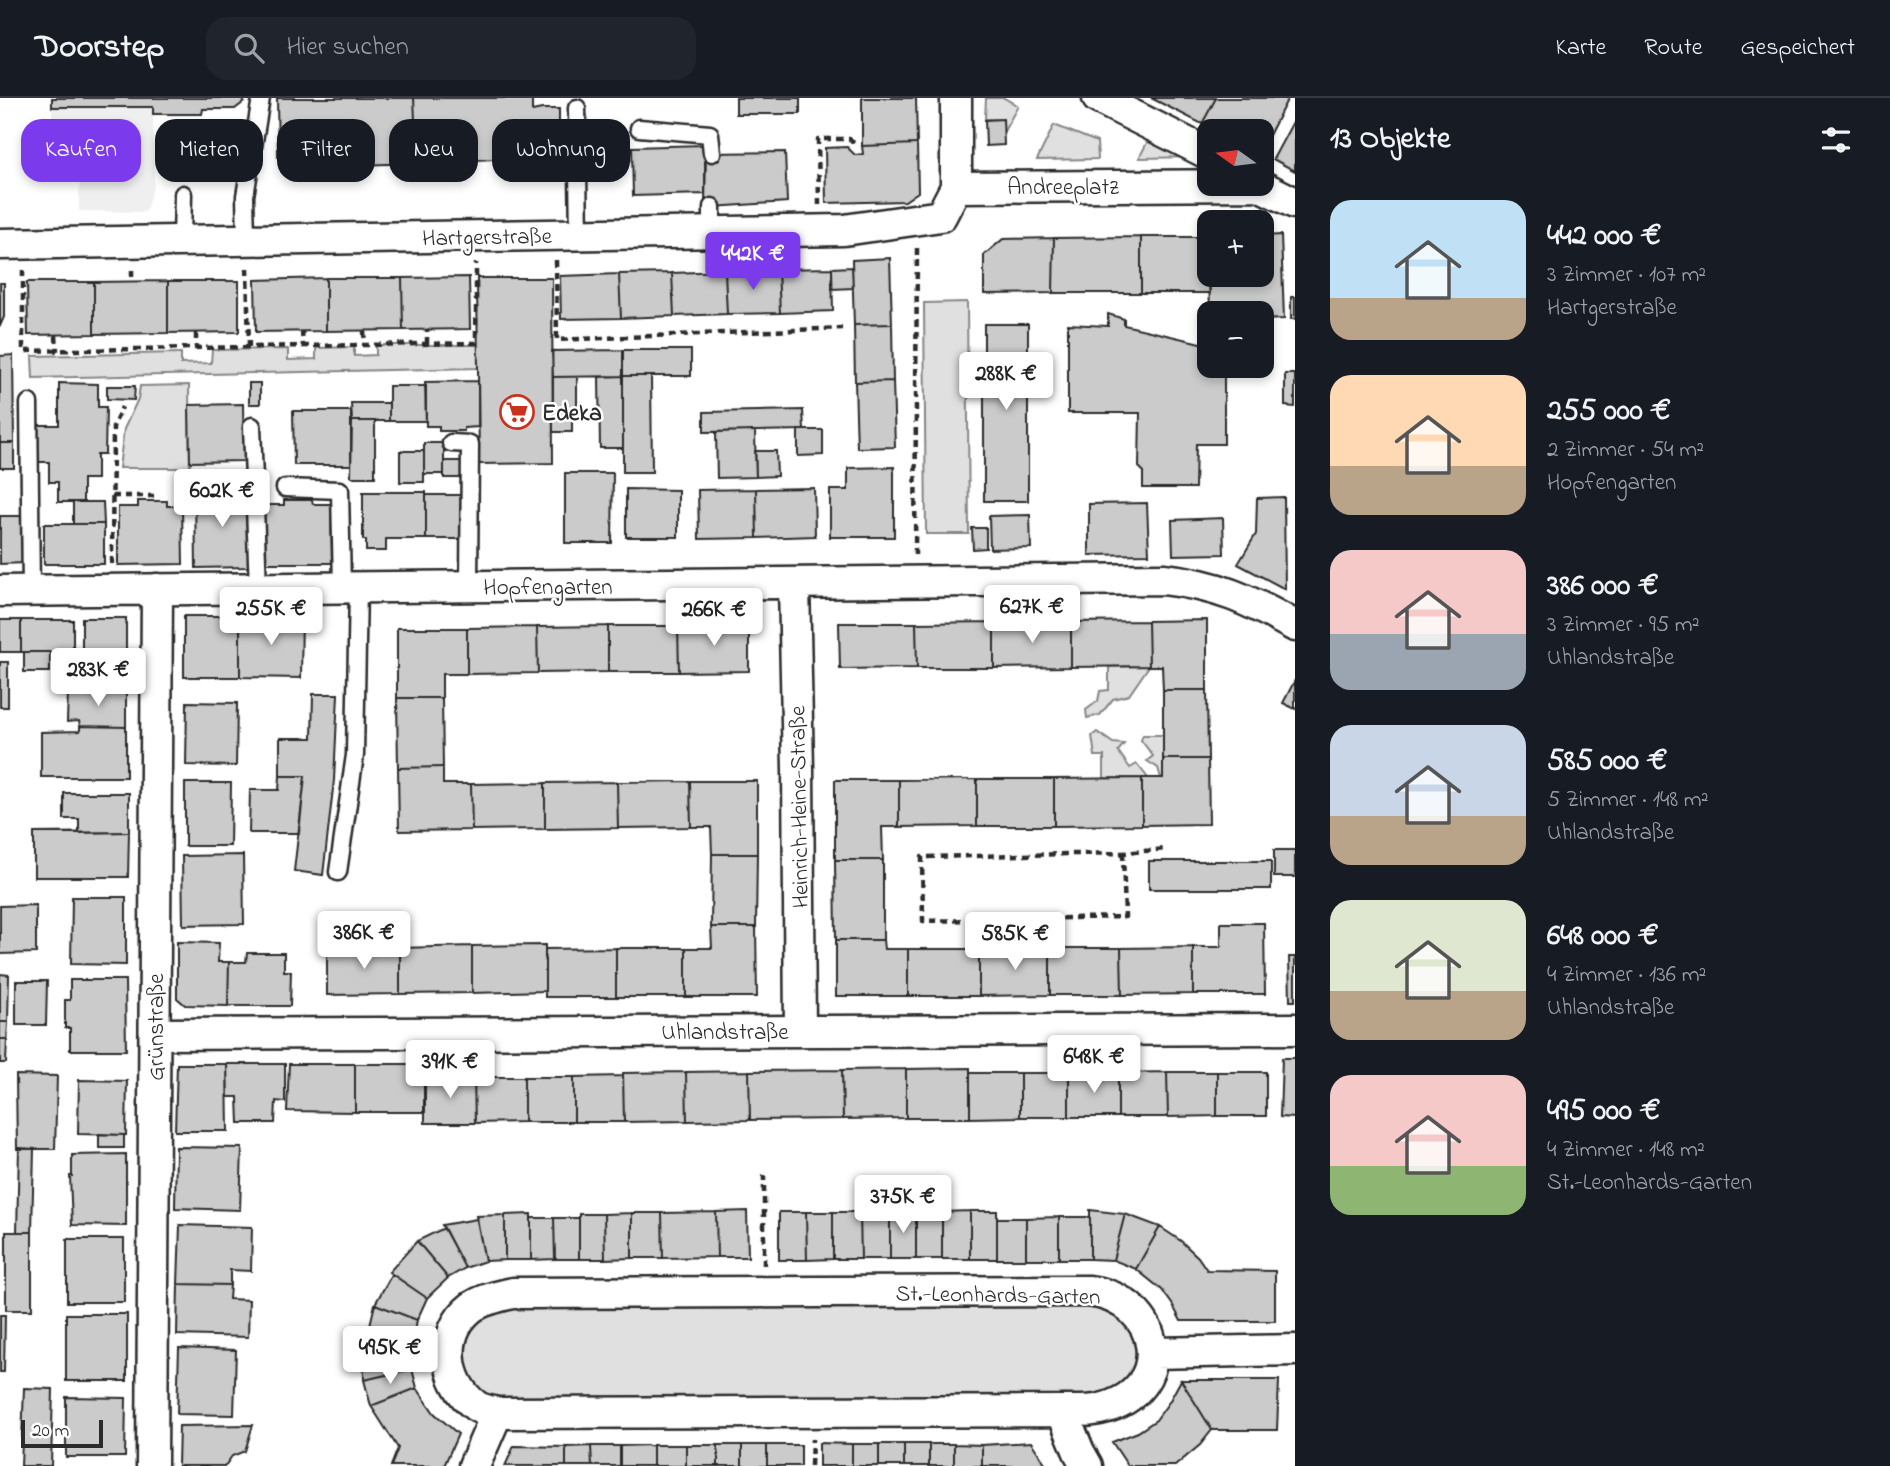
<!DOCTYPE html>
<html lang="de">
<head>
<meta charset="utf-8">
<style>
  :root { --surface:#171b24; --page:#20242c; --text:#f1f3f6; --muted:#9ea1a6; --line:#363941; --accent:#7c3aed }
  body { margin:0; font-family:"Indie Flower",sans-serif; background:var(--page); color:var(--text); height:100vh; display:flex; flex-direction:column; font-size:26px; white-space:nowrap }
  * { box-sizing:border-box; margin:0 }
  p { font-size:23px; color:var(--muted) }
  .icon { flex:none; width:38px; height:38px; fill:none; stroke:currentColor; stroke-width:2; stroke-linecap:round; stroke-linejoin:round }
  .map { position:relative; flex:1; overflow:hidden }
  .sheet { display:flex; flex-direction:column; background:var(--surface); width:595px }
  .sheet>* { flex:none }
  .top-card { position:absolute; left:21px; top:21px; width:665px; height:63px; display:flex; gap:14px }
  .needle { width:46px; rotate:284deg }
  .buttons { position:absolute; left:1197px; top:21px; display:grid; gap:14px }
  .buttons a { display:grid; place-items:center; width:77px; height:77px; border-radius:14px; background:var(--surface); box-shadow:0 4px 10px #0003; font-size:35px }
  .scale { position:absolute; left:21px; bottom:18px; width:82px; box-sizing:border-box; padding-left:7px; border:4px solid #2b2b2b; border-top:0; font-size:19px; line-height:24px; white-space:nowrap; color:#2b2b2b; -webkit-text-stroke:5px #fff; paint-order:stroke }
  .price { position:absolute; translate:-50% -60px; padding:0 16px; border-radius:7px; background:#fff; color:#222; font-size:23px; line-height:46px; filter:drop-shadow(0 2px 4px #0008) }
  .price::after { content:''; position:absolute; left:50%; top:42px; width:21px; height:16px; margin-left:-10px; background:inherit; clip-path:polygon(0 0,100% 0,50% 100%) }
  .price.selected { background:var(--accent); color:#fff }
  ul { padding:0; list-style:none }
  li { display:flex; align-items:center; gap:21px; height:175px; padding:0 35px }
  li span { display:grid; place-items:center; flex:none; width:196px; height:140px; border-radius:21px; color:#555 }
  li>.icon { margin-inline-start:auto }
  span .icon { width:84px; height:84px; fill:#fffc; stroke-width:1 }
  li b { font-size:30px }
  h2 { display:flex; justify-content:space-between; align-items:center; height:84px; padding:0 35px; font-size:30px }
  .tag { padding:0 24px; border-radius:21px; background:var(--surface); box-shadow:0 4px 10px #0003; font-size:24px; line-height:63px }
  .tag.selected { background:var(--accent); color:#fff }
  header { display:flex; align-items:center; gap:42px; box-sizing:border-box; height:98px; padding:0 35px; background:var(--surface); border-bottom:2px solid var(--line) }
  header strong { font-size:33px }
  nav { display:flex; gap:38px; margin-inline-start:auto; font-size:24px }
  .search { width:490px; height:63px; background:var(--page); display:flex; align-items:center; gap:18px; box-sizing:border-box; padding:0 24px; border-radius:21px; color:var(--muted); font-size:26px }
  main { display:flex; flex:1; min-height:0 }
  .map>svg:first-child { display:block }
  .built { fill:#efefef }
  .green { fill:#e0e0e0; stroke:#868686; stroke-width:2 }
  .building { fill:#cbcbcb; stroke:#2b2b2b; stroke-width:2 }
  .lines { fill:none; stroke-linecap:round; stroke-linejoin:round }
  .service-casing { stroke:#2b2b2b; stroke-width:21 }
  .minor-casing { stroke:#2b2b2b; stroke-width:35 }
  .path { stroke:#2b2b2b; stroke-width:4.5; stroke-dasharray:7 5; stroke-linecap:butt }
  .service { stroke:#fff; stroke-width:16 }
  .minor { stroke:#fff; stroke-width:30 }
  .labels { text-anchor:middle; stroke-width:5; stroke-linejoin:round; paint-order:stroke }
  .street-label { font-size:23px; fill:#2b2b2b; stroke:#fff }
  .poi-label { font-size:23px; font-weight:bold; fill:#2b2b2b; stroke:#fff; text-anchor:start }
</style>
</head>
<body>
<header>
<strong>Doorstep</strong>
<div class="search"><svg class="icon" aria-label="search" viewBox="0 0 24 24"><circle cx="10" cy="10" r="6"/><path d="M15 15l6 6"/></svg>Hier suchen</div>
<nav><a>Karte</a><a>Route</a><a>Gespeichert</a></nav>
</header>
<main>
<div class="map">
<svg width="1295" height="1368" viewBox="0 0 1295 1368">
  <rect width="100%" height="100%" fill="#fff"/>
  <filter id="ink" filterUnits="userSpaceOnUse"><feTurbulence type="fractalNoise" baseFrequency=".0143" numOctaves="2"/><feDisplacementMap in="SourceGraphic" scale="14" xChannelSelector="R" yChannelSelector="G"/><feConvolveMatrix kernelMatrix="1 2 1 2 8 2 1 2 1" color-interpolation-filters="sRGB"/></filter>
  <g filter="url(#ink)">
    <path class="built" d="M52 9H153L154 87 145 114 79 113 80 54 53 53Z"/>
    <path class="green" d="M986 0H1004L1018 8 1003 35V21H985Z
      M1054 27 1097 44 1098 61 1037 62Z
      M1152 35 1199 59 1139 60Z
      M967 204 969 436H926L924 205Z
      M376 247H478V270L33 280 32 258 181 255V266L211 265 212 252 288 251V262L316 261V250L354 249V258L376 257Z
      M189 287 190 370H119L124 331 138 301 140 288Z
      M1149 568 1129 597 1113 601 1100 617 1087 620 1086 612 1098 603 1100 593 1109 592V569Z
      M1097 634 1113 645 1124 646 1118 653 1130 670 1137 666 1148 680H1104V658H1095L1092 638Z
      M1143 637H1163V680H1161L1158 670 1147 663 1153 658 1141 642Z
      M1088 1193 1148 1235 1119 1304 497 1315 449 1256 472 1210Z"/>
    <path class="building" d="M52 0H243L244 4 235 11H203L202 16H153V9H52Z
      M277 0H414L417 65 328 68V59H278Z
      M414 0H532V13L542 11H559V52L499 53 494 61 417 65Z
      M736 0H800V16H736Z
      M862 0H916L917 46 862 48Z
      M1151 0H1216L1202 26Z
      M1216 0H1288L1262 51V33H1215L1202 26Z
      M1295 20V73L1273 61Z
      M1003 21 1004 47 986 48 985 22Z
      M917 46 918 94 905 103 826 105 825 50 847 49 855 57 863 56 862 48Z
      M705 47V96L633 98 632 49Z
      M785 54 787 104 712 109 705 106 706 55Z
      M1281 137 1284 221 1262 222V215H1210L1209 177H1262V138Z
      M1141 139V195H1053L1054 140Z
      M1141 139H1208L1210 195H1141Z
      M1054 140 1053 195 984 196V157L1003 141Z
      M890 160 892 226 854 227 852 162Z
      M852 169 853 190 832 191V170Z
      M832 170 833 213 780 215 778 171Z
      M778 171 780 215 727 216 725 173Z
      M725 173 727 216 674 218 672 175Z
      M672 175 674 218 621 220 619 176Z
      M619 176 621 220 561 221 560 178Z
      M469 179 470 231 403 232 402 180Z
      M326 180H402L403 232 326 233Z
      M326 180V233L256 234 255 182Z
      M477 180H552L553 365 479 366Z
      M168 183H239V234L168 235Z
      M168 183V235L94 236V184Z
      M27 184H94V236L28 237Z
      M0 185H4V219L0 228Z
      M1291 199H1295V221H1291Z
      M1108 216 1124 221V227L1209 247V268H1224V346H1196L1195 390H1143V373L1139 369 1140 315H1068V226L1108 228Z
      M892 226 893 283 855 284 854 227Z
      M984 226H1028V403H984Z
      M623 252H691V278H623Z
      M623 252V278L553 279 552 253Z
      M13 257 14 345H0V258Z
      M1285 276H1295V309L1285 308Z
      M623 278H651L652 374H623Z
      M623 278V350H600L599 279Z
      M553 279H577V310H553Z
      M478 283V329L464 330V333H439V328H426L425 284Z
      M893 283 895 349 857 350 855 284Z
      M59 285 98 286V309H106L105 356H97V381H83V404H58V384H49V364H37V327H59Z
      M249 285H260V306H249Z
      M107 288H135L134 302 107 301Z
      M389 288H426V323H389Z
      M351 305H389V323H352Z
      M243 306 244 363 190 364 189 307Z
      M553 310H572V334H553Z
      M803 312 804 332 704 334V314Z
      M293 313H351V367H294Z
      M352 323H375V379H351Z
      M798 332H823V357L798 358Z
      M755 333 756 379 717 380 716 334Z
      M0 345H14V370H0Z
      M424 345H444V376H424Z
      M400 353H424V384H400Z
      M755 353H776L777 378 756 379Z
      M444 363H464V380H444Z
      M894 369V439H830V392H848V370Z
      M565 375H613L612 445H565Z
      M814 390 815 438 757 440 756 391Z
      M626 391 678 392V439H626Z
      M756 391 757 440 699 441 698 392Z
      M195 392H248V469L196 470Z
      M363 394H426V441H386V453H366V442H363Z
      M426 397H467V441H426Z
      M1284 399 1285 491 1238 466 1256 436 1257 400Z
      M284 402H312L313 406H331L332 465H263V407H284Z
      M138 403H167V408H182L183 466 118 467V409H138Z
      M73 404H103L104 426H73Z
      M1147 405 1149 456 1089 457V406Z
      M1030 417 1031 450 990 451 989 418Z
      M0 418H25V465L0 466Z
      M1223 420 1224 456 1173 457 1172 422Z
      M44 426H104V466H44Z
      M972 430H986V450L973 451Z
      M184 518H240V579H184Z
      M240 518H302L301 580 240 579Z
      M82 520H126V578H82Z
      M0 522H21V554H0Z
      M21 522H73V554H21Z
      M1207 522V592H1163L1162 568H1149L1148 523Z
      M1148 523 1149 568 1071 569V524Z
      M994 524V570H917L916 525Z
      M994 524H1071V569L994 570Z
      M839 525H916L917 570 840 571Z
      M749 527V573L679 574 678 528Z
      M608 528V574L538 575 537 529Z
      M608 528H678L679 574H608Z
      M537 529 538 575 467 576V530Z
      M397 530H467V576H442V600H397Z
      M24 554H50V574H24Z
      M0 564H8V609H0Z
      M1295 582V611L1283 605Z
      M1163 592H1207L1208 661H1163Z
      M68 593H126V629L80 628 79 623 67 624Z
      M313 596H338L334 682 323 777 294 773 305 678H280V640H312Z
      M397 600H442L443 669 398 670Z
      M187 604 237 605 236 668 186 667Z
      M80 628 126 629V679H41V634L80 633Z
      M1163 661H1208L1209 726 1142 727V680H1163Z
      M443 669V686H471L472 732 399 733 398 670Z
      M280 678H305L299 735H249L250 692H279Z
      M1142 680V727L1054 728V681Z
      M977 681H1054V728H977Z
      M977 681V728L899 729V682Z
      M835 682H899V729H882L883 762H835Z
      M690 683H757V756H712L711 729H691Z
      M690 683 691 729 618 730 617 684Z
      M617 684 618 730 545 731V685Z
      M185 685H231L230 748H185Z
      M545 685V731L472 732 471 686Z
      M64 695H129V734L79 735V721H64Z
      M129 734 128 779H34V735Z
      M1274 752H1295V779H1274Z
      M712 756H757L756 829H711Z
      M243 757 244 826 183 827 182 758Z
      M835 762H883V842H836Z
      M1149 763H1271V791H1149Z
      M72 799H126V867L71 866Z
      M36 807V855L0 856V808Z
      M1221 825H1264L1265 896H1193V849H1221Z
      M711 829H756L757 899H686V850H712Z
      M836 842H883L884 851H908V898H836Z
      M177 844 219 845 218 864H229L228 908 185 907 177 900Z
      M545 847V893L472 895V848Z
      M472 848V895L400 896V850Z
      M1193 849V896L1122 897 1121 850Z
      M400 850V896L327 897V851Z
      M616 850V899H545V851Z
      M616 850H686V899H616Z
      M1050 850V897L979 898V851Z
      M1050 850H1121L1122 897H1050Z
      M908 851H979V898H908Z
      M247 855H284V873H291L290 908H228L229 864H246Z
      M1289 859H1295V903H1290Z
      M0 876 9 877 8 924H0Z
      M70 882H125L126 952H70V930H65V902H70Z
      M16 883H47L46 927H16Z
      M0 924H8L7 941H0Z
      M0 941H7L6 965H0Z
      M1282 960H1295V1020L1280 1019Z
      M177 966H227L228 1033H175Z
      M227 966H285V1004L276 1003 275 1025H239L238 999H228Z
      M289 966H355V1014L287 1013Z
      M355 966H424V1014H355Z
      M970 970V1020H906V971Z
      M906 971V1020L843 1021 842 972Z
      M842 972 843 1021 750 1022 749 973Z
      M749 973 750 1022 687 1023 686 974Z
      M686 974 687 1023 624 1024 623 975Z
      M1167 974H1217V1018L1168 1019Z
      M1167 974 1168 1019H1118V975Z
      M1217 974H1266V1018H1217Z
      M970 975H1020V1019L970 1020Z
      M1020 975H1069V1019H1020Z
      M1069 975H1118V1019H1069Z
      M16 977 57 978 55 1051H17Z
      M623 978 624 1024H574V979Z
      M425 979H474L475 1025H425Z
      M474 979H524V1024L475 1025Z
      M524 979H574V1024H524Z
      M79 982 127 983 126 1037 78 1036Z
      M99 1036 124 1037V1050H99Z
      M176 1049 242 1050 240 1112 175 1110Z
      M19 1050 34 1051 32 1134H17Z
      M126 1056V1128L72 1127 70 1078H72V1057Z
      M1090 1112 1125 1116 1113 1162 1090 1161Z
      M747 1113 748 1159H717L716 1114Z
      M916 1113V1161H890V1114Z
      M916 1113 942 1114V1161H916Z
      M970 1113V1161H942V1114Z
      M970 1113H997V1161H970Z
      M716 1114 717 1159 663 1160 662 1115Z
      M779 1114H806L807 1162H779Z
      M806 1114H833V1161L807 1162Z
      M833 1114H860L861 1161H833Z
      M860 1114H890V1161H861Z
      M632 1115V1160L605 1161 604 1116Z
      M632 1115H662L663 1160H632Z
      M531 1116V1162H505V1117Z
      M579 1116H604L605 1161H579Z
      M1125 1116 1160 1129 1136 1171 1113 1162Z
      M505 1117V1162L485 1163 476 1118Z
      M1059 1119V1161H1026V1120Z
      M1059 1119H1090V1161H1059Z
      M531 1120H554L555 1161 531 1162Z
      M554 1120H579V1161H555Z
      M997 1120H1026V1161H997Z
      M477 1121 485 1163 465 1170 442 1127Z
      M180 1127 252 1129 251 1173 230 1172V1187L178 1186Z
      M1160 1129 1181 1143 1198 1159 1207 1172 1275 1173V1223H1181L1172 1206 1162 1192 1136 1171Z
      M444 1130 465 1170 448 1180 417 1143Z
      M6 1134H32V1212H6Z
      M67 1141H124V1204H67Z
      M417 1143 448 1180 427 1200 389 1174Z
      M392 1176 427 1200 417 1222 375 1206Z
      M178 1186 230 1187 229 1201 249 1202 248 1239 177 1237Z
      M375 1206 417 1222 412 1248 366 1244Z
      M66 1216H127V1283H66Z
      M0 1217H5L4 1274H0Z
      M363 1244 412 1248V1271L364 1282Z
      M179 1250 236 1252 234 1317 177 1316Z
      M412 1271 417 1290 371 1308 364 1282Z
      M1181 1282H1279L1277 1332H1212Z
      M1181 1282 1212 1332 1200 1347 1175 1368H1128L1112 1344 1138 1334 1156 1322 1169 1304Z
      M24 1290 53 1291 51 1368H21Z
      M417 1290 434 1315 458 1336 444 1368H391L398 1350 371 1308Z
      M66 1299 126 1300 125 1359H66Z
      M253 1327 245 1353 232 1358 225 1368H178L179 1328Z
      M1031 1344 1047 1368H982V1347Z
      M819 1345 852 1346V1368H819Z
      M852 1346H879V1368H852Z
      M879 1346H904V1368H879Z
      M904 1346H929V1368H904Z
      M929 1346H954V1368H929Z
      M954 1346 982 1347V1368H954Z
      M653 1347H686V1368H653Z
      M653 1347V1368H620V1348Z
      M686 1347H718V1368H686Z
      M718 1347H742V1368H718Z
      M742 1347H767V1368H742Z
      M767 1347H801V1368H767Z
      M514 1348 566 1349V1368H505Z
      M591 1348H620V1368H592Z
      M591 1348 592 1368H566V1349Z"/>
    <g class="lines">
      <g class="service-casing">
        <path id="service" d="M577 10 579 137
          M639 30 710 36 712 55
          M712 109V135
          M246 141 245 98 261 0
          M182 142 183 96
          M29 305 31 493
          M252 328 258 490
          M451 345 470 346 469 488
          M285 390 340 392 342 489
          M338 774 355 657 358 489"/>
      </g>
      <g class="minor-casing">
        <path id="minor" d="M1098 0 1209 56
          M1257 86 1295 105
          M956 89 1259 87
          M0 146 844 132 941 118 956 89V0
          M794 486 798 671 800 933
          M0 493 1164 481C1218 487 1249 502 1295 528
          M155 936 1295 931
          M1088 1193C1163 1201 1178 1293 1100 1311 1088 1314 1074 1313 1062 1313L497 1315C490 1313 482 1312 476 1308 444 1285 439 1234 472 1209 484 1201 499 1198 513 1195Z
          M1154 1255 1295 1252
          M1062 1313 1079 1354 1087 1368
          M152 1368 157 491
          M474 1368 497 1315"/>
      </g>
      <path class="path" d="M819 107 818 41H850L857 48
        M556 162 557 242 842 230
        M247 170 249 249
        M23 172V253L476 245V165
        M132 172V183
        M302 233 303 248
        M364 233 365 247
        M196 235V250
        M56 237 57 253
        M427 246V232
        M112 398H154
        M915 457 917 150
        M112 466 113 329 122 309
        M1123 755 1125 819 923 823 922 759 1123 755 1166 751
        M764 1167V1077
        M811 1368 812 1341"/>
      <use href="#service" class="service"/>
      <use href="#minor" class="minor"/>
    </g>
  </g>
  <defs>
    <g id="supermarket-ring" transform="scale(1.75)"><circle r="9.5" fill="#fff" stroke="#c8321e" stroke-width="1.5"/><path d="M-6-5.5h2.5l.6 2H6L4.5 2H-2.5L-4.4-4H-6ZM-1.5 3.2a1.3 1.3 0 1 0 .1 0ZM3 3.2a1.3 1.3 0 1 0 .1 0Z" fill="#c8321e"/></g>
  </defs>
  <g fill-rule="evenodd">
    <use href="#supermarket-ring" x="517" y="314"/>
  </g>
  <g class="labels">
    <g class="street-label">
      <text x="1063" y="96">Andreeplatz</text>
      <text transform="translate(487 138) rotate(-1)" y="8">Hartgerstraße</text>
      <text x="548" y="496">Hopfengarten</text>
      <text transform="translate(798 709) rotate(-91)" y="8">Heinrich-Heine-Straße</text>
      <text transform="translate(155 929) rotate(-90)" y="8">Grünstraße</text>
      <text x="725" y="941">Uhlandstraße</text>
      <text transform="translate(998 1196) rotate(1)" y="8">St.-Leonhards-Garten</text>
    </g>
    <g class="poi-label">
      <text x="542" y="322">Edeka</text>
    </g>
  </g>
</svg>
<div class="buttons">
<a><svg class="needle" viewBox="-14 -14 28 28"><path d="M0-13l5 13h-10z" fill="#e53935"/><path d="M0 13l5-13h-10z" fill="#9ea1a6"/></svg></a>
<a>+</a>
<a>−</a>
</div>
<div class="scale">20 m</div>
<b class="price selected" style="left:753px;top:194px">442K €</b>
<b class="price" style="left:1006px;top:314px">288K €</b>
<b class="price" style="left:222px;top:431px">602K €</b>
<b class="price" style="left:1032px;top:547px">627K €</b>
<b class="price" style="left:271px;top:549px">255K €</b>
<b class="price" style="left:714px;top:550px">266K €</b>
<b class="price" style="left:98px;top:610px">283K €</b>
<b class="price" style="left:364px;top:873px">386K €</b>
<b class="price" style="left:1015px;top:874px">585K €</b>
<b class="price" style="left:1094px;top:997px">648K €</b>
<b class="price" style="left:450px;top:1002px">391K €</b>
<b class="price" style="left:903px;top:1137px">375K €</b>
<b class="price" style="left:390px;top:1288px">495K €</b>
<div class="top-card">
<a class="tag selected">Kaufen</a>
<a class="tag">Mieten</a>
<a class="tag">Filter</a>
<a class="tag">Neu</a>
<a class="tag">Wohnung</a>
</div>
</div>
<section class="sheet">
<h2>13 Objekte<svg class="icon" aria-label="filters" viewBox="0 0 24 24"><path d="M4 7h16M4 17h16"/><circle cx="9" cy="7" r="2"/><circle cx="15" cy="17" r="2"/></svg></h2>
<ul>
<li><span style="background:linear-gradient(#bfe0f5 70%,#b9a48a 0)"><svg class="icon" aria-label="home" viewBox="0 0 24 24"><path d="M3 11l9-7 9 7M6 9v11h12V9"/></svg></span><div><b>442 000 €</b><p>3 Zimmer · 107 m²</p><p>Hartgerstraße</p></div></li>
<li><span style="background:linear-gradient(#ffd9b3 65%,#b9a48a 0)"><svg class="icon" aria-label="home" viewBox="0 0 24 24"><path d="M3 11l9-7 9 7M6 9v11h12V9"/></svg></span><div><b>255 000 €</b><p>2 Zimmer · 54 m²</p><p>Hopfengarten</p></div></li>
<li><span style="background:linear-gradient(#f6c9c9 60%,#9aa5b1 0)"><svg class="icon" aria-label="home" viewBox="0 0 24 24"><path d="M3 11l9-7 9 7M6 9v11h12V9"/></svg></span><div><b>386 000 €</b><p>3 Zimmer · 95 m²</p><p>Uhlandstraße</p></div></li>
<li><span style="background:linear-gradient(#c9d6e8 65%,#b9a48a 0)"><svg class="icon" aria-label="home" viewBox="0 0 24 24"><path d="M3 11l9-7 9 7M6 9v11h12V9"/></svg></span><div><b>585 000 €</b><p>5 Zimmer · 148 m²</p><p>Uhlandstraße</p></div></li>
<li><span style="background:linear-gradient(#dfe7d0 65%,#b9a48a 0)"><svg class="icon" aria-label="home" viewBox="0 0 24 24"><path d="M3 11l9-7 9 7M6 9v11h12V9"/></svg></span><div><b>648 000 €</b><p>4 Zimmer · 136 m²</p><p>Uhlandstraße</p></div></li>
<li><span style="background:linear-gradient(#f6c9c9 65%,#8fb573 0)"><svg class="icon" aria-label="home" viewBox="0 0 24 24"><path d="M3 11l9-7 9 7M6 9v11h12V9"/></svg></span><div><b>495 000 €</b><p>4 Zimmer · 148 m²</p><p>St.-Leonhards-Garten</p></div></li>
</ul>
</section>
</main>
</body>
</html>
